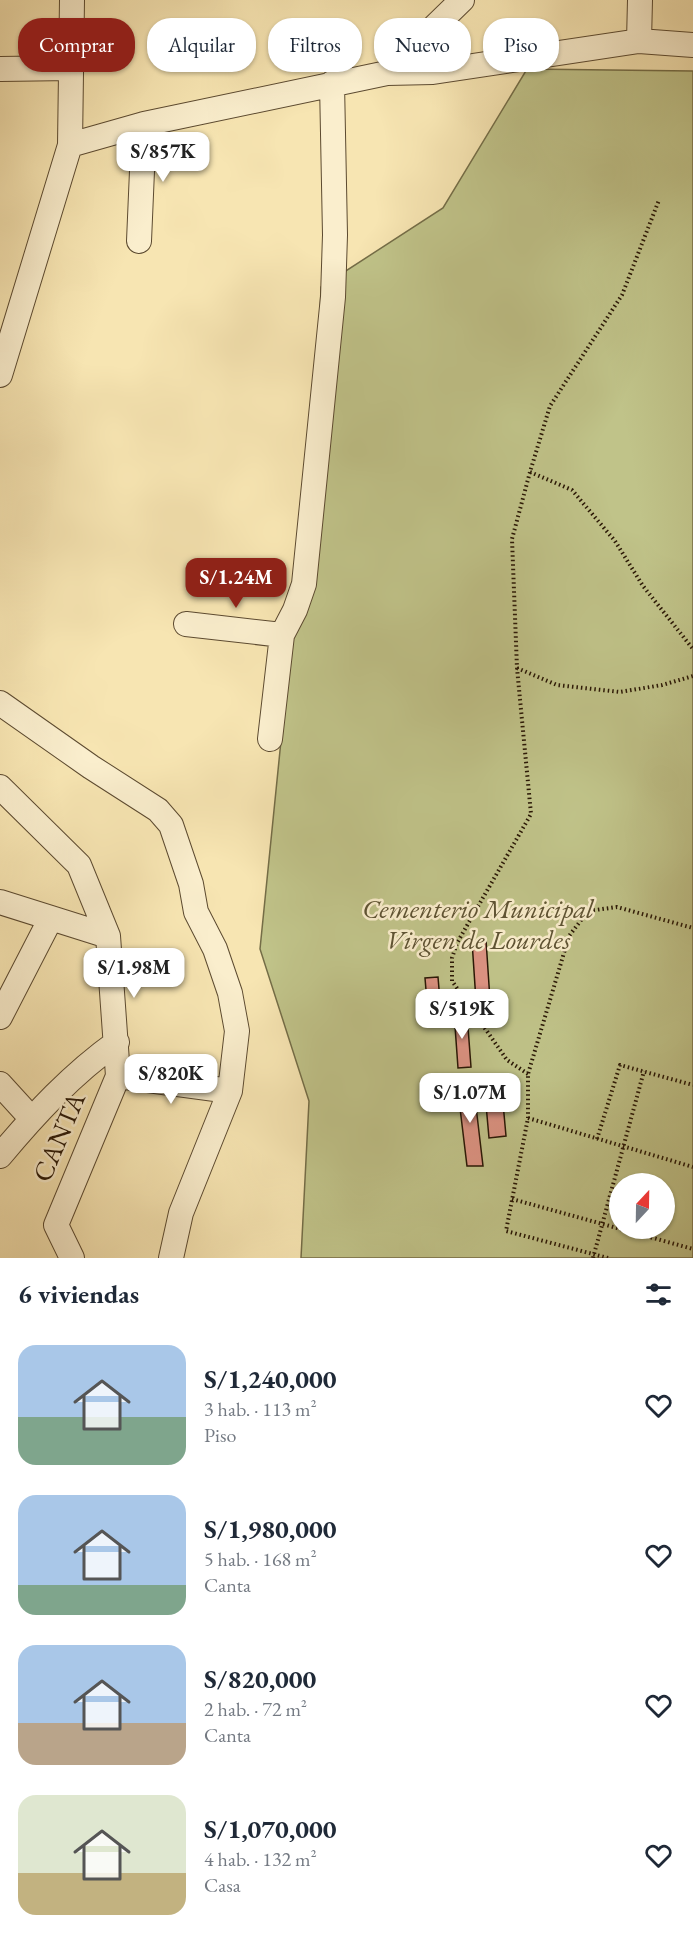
<!DOCTYPE html>
<html lang="es">
<head>
<meta charset="utf-8">
<style>
  :root { --surface:#fff; --page:#f6f6f7; --text:#1f2937; --muted:#747a83; --accent:#8f2418 }
  body { margin:0; font-family:"EB Garamond",serif; background:var(--page); color:var(--text); height:100vh; display:flex; flex-direction:column; font-size:22px; white-space:nowrap }
  * { box-sizing:border-box; margin:0 }
  p { font-size:20px; color:var(--muted) }
  .icon { flex:none; width:33px; height:33px; fill:none; stroke:currentColor; stroke-width:2; stroke-linecap:round; stroke-linejoin:round }
  .map { position:relative; height:1258px; overflow:hidden }
  .panel { display:flex; flex-direction:column; background:var(--surface); flex:1 }
  .panel>* { flex:none }
  .guide { position:absolute; left:18px; top:18px; width:657px; height:54px; display:flex; gap:12px }
  .needle { width:39px; rotate:22deg }
  .tools { position:absolute; left:609px; top:1173px; display:grid; gap:12px }
  .tools a { display:grid; place-items:center; width:66px; height:66px; border-radius:50%; background:var(--surface); box-shadow:0 2px 4px #0004; font-size:30px }
  .price { position:absolute; translate:-50% -51px; padding:0 14px; border-radius:12px; background:#fff; color:#222; font-size:20px; line-height:39px; filter:drop-shadow(0 2px 3px #0008) }
  .price::after { content:''; position:absolute; left:50%; top:36px; width:18px; height:14px; margin-left:-9px; background:inherit; clip-path:polygon(0 0,100% 0,50% 100%) }
  .price.active { background:var(--accent); color:#fff }
  ul { padding:0; list-style:none }
  li { display:flex; align-items:center; gap:18px; height:150px; padding:0 18px }
  li span { display:grid; place-items:center; flex:none; width:168px; height:120px; border-radius:18px; color:#555 }
  li>.icon { margin-inline-start:auto }
  span .icon { width:72px; height:72px; fill:#fffc; stroke-width:1 }
  li b { font-size:26px }
  h2 { display:flex; justify-content:space-between; align-items:center; height:72px; padding:0 18px; font-size:26px }
  .chip { padding:0 21px; border-radius:24px; background:var(--surface); box-shadow:0 2px 4px #0004; font-size:21px; line-height:54px }
  .chip.active { background:var(--accent); color:#fff }
  .map>svg:first-child { display:block }
  .green { fill:#c0c389; stroke:#746d47; stroke-width:1.5; fill-rule:evenodd }
  .building { fill:#dd9383; stroke:#291705; stroke-width:1.5 }
  .lines { fill:none; stroke-linecap:round; stroke-linejoin:round }
  .minor-casing { stroke:#5c4a30; stroke-width:26 }
  .path { stroke:#291705; stroke-width:4; stroke-dasharray:1.5 3; stroke-linecap:butt }
  .minor { stroke:#faeecd; stroke-width:24 }
  .labels { text-anchor:middle; stroke-width:5; stroke-linejoin:round; paint-order:stroke }
  .park-label { font-size:27px; font-style:italic; fill:#5e5333; stroke:#faeecd }
  .street-label { font-size:27px; fill:#291705; stroke:#faeecd }
</style>
</head>
<body>
<div class="map">
<svg width="693" height="1258" viewBox="0 0 693 1258">
  <rect width="100%" height="100%" fill="#f7e5b2"/>
  <filter id="stains"><feTurbulence type="fractalNoise" baseFrequency=".00333" numOctaves="4"/><feColorMatrix values="0 0 0 0 .2 0 0 0 0 .09 0 0 0 0 .02 0 0 0 .5 -.17"/></filter>
  <radialGradient id="worn" r=".72"><stop offset=".6" stop-color="#630" stop-opacity="0"/><stop offset="1" stop-color="#630" stop-opacity=".3"/></radialGradient>
  <path class="green" d="M527 69 693 71V1258H301L309 1101 260 949 318 374 321 287 443 208ZM620 1184H664V1228H620Z"/>
  <path class="building" d="M486 940 490 1000 476 1001 472 941Z
    M438 977 440 1001 427 1002 425 978Z
    M454 1012 467 1014 471 1067 458 1068Z
    M473 1081 483 1166H467L457 1083Z
    M501 1081 506 1136 489 1138 484 1082Z"/>
  <g class="lines">
    <g class="minor-casing">
      <path id="minor" d="M639 41 640 0
        M0 69 71 68
        M387 73 433 72 639 41 693 45
        M70 145 144 124 387 73 462 0
        M139 241 144 124
        M0 375 70 145 72 0
        M186 624 282 635
        M0 703 91 767 158 810 171 825 191 884 196 912 215 949 230 993 237 1031 230 1091 181 1213 171 1258
        M270 739 282 635 295 610 304 584 333 297 335 235 332 83
        M0 787 79 865 108 936 118 1076 56 1225 72 1258
        M0 902 108 936
        M0 1017 51 918
        M118 1076 230 1091
        M0 1084 31 1118
        M0 1156C35 1114 72 1074 117 1042"/>
    </g>
    <path class="path" d="M530 472 572 490 615 541 643 586 693 649
      M517 668 557 685 620 692 662 685 693 676
      M528 1074 507 1060 452 981V958L457 943 531 814 517 668 512 539 530 472 550 406 622 295 659 200
      M528 1118 693 1167
      M597 1139 620 1065 693 1085
      M512 1199 693 1249
      M593 1258 644 1071
      M608 1258 506 1231 528 1118V1074L569 936 588 911 617 907 693 928"/>
    <use href="#minor" class="minor"/>
  </g>
  <g class="labels">
    <g class="park-label">
      <text x="478" y="918">Cementerio Municipal<tspan x="478" dy="31">Virgen de Lourdes</tspan></text>
    </g>
    <g class="street-label">
      <text transform="translate(59 1137) rotate(-67)" y="9">CANTA</text>
    </g>
  </g>
  <rect width="100%" height="100%" filter="url(#stains)"/>
  <rect width="100%" height="100%" fill="url(#worn)"/>
</svg>
<div class="tools">
<a><svg class="needle" viewBox="-14 -14 28 28"><path d="M0-13l5 13h-10z" fill="#e53935"/><path d="M0 13l5-13h-10z" fill="#747a83"/></svg></a>
</div>
<b class="price" style="left:163px;top:183px">S/857K</b>
<b class="price active" style="left:236px;top:609px">S/1.24M</b>
<b class="price" style="left:134px;top:999px">S/1.98M</b>
<b class="price" style="left:462px;top:1040px">S/519K</b>
<b class="price" style="left:171px;top:1105px">S/820K</b>
<b class="price" style="left:470px;top:1124px">S/1.07M</b>
<div class="guide">
<a class="chip active">Comprar</a>
<a class="chip">Alquilar</a>
<a class="chip">Filtros</a>
<a class="chip">Nuevo</a>
<a class="chip">Piso</a>
</div>
</div>
<section class="panel">
<h2>6 viviendas<svg class="icon" aria-label="filters" viewBox="0 0 24 24"><path d="M4 7h16M4 17h16"/><circle cx="9" cy="7" r="2"/><circle cx="15" cy="17" r="2"/></svg></h2>
<ul>
<li><span style="background:linear-gradient(#a9c7e8 60%,#7fa58c 0)"><svg class="icon" aria-label="home" viewBox="0 0 24 24"><path d="M3 11l9-7 9 7M6 9v11h12V9"/></svg></span><div><b>S/1,240,000</b><p>3 hab. · 113 m²</p><p>Piso</p></div><svg class="icon" aria-label="heart" viewBox="0 0 24 24"><path d="M12 20l-8-8c-3-5 5-10 8-4 3-6 11-1 8 4z"/></svg></li>
<li><span style="background:linear-gradient(#a9c7e8 75%,#7fa58c 0)"><svg class="icon" aria-label="home" viewBox="0 0 24 24"><path d="M3 11l9-7 9 7M6 9v11h12V9"/></svg></span><div><b>S/1,980,000</b><p>5 hab. · 168 m²</p><p>Canta</p></div><svg class="icon" aria-label="heart" viewBox="0 0 24 24"><path d="M12 20l-8-8c-3-5 5-10 8-4 3-6 11-1 8 4z"/></svg></li>
<li><span style="background:linear-gradient(#a9c7e8 65%,#b9a48a 0)"><svg class="icon" aria-label="home" viewBox="0 0 24 24"><path d="M3 11l9-7 9 7M6 9v11h12V9"/></svg></span><div><b>S/820,000</b><p>2 hab. · 72 m²</p><p>Canta</p></div><svg class="icon" aria-label="heart" viewBox="0 0 24 24"><path d="M12 20l-8-8c-3-5 5-10 8-4 3-6 11-1 8 4z"/></svg></li>
<li><span style="background:linear-gradient(#dfe7d0 65%,#c2b280 0)"><svg class="icon" aria-label="home" viewBox="0 0 24 24"><path d="M3 11l9-7 9 7M6 9v11h12V9"/></svg></span><div><b>S/1,070,000</b><p>4 hab. · 132 m²</p><p>Casa</p></div><svg class="icon" aria-label="heart" viewBox="0 0 24 24"><path d="M12 20l-8-8c-3-5 5-10 8-4 3-6 11-1 8 4z"/></svg></li>
</ul>
</section>
</body>
</html>
